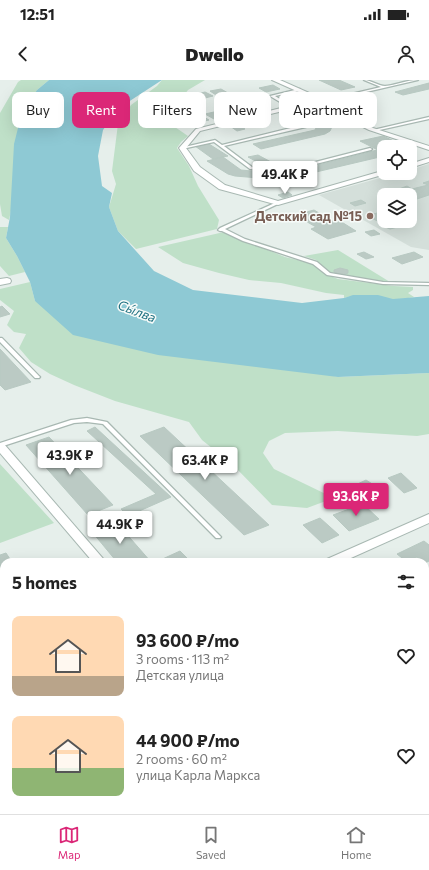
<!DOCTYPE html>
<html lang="en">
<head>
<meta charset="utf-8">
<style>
  :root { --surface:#fff; --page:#f6f6f6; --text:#222; --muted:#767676; --line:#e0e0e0; --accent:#db2777 }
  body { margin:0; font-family:Commissioner,sans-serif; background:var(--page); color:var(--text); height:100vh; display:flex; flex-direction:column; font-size:15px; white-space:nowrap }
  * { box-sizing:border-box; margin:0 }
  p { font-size:13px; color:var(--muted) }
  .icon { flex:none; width:22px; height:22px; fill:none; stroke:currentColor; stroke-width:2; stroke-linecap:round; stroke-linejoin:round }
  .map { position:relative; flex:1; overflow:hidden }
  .side { position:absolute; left:0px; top:478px; width:429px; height:256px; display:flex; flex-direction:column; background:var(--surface); border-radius:12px 12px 0 0; box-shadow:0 4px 16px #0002 }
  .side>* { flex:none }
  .top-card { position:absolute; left:12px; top:12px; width:405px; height:36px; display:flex; gap:8px }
  .tools { position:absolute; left:377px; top:60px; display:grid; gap:8px }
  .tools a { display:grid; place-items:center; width:40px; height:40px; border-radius:8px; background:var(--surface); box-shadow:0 4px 16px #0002; font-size:20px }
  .price { position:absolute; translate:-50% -34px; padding:0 9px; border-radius:4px; background:#fff; color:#222; font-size:13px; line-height:26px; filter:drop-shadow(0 1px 2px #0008) }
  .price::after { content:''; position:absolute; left:50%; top:24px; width:12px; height:9px; margin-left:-6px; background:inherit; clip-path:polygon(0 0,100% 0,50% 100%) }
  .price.active { background:var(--accent); color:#fff }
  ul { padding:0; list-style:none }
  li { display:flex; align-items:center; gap:12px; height:100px; padding:0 12px }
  li span { display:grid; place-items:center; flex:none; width:112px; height:80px; border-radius:8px; color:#555 }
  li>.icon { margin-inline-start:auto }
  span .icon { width:48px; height:48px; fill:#fffc; stroke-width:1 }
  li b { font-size:17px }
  h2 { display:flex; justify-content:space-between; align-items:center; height:48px; padding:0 12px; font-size:17px }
  .tag { padding:0 14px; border-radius:8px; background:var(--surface); box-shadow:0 4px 16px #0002; font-size:14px; line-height:36px }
  .tag.active { background:var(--accent); color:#fff }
  .status { display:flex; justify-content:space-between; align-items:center; height:28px; padding:0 20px; background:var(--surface); direction:ltr }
  .status svg { height:11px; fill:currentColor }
  header { display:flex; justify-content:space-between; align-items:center; height:52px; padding:0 12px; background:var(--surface); font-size:18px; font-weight:800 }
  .menu { display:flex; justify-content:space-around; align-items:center; height:56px; border-top:1px solid var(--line); background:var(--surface); font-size:11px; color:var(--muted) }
  .menu a { display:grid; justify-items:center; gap:2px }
  .menu .active { color:var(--accent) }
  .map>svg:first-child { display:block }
  .built { fill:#d4dfda; fill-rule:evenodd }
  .green { fill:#bfe0c8 }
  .water { fill:#8ec9d4 }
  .building { fill:#bbcac4; stroke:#b8c9c2 }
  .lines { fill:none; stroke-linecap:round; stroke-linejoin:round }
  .service-casing { stroke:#a8b8b2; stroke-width:2.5 }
  .minor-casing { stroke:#a8b8b2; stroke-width:2 }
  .service { fill:#fff; fill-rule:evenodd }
  .minor { fill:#fff; fill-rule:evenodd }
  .education-dot { fill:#8d6e63; stroke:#f7fbf9; stroke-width:1.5 }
  .labels { text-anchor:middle; stroke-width:3; stroke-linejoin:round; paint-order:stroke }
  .far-education-label { font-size:13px; font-weight:bold; fill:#785e54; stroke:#f7fbf9; text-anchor:end }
  .far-water-label { font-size:13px; font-style:italic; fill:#1c6f80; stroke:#f7fbf9 }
</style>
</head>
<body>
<div class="status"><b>12:51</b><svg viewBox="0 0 49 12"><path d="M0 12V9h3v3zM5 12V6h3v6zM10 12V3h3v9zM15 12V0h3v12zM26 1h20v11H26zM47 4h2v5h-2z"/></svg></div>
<header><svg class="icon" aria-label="back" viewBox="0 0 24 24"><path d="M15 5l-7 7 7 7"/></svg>Dwello<svg class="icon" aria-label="person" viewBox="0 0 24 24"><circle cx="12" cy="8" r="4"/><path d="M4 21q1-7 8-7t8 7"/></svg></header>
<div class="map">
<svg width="429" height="734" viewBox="0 0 429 734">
  <rect width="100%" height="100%" fill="#e6efeb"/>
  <path class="built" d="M429 84V170L411 167 319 115 398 93H410V90ZM384 115H410V141H384Z"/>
  <path class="green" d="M21 0H49L37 10 9 140 2 136 0 124V33L18 2Z
    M162 0H205L188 10 176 26 178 30V39L170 42 172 45 188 56 181 62 177 68 189 86 198 106 219 140 217 149 136 169 118 151 109 127 116 104 112 91 118 44 131 25 157 6Z
    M0 147H8L6 158 17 176 25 192 9 196 0 186Z
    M224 152 285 177 314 184 325 194 338 199 394 206 413 207V210L408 213 414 217C407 218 399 220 392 219 375 217 361 212 344 218V215L326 213 281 203 249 200 219 193 183 183 158 167Z
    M338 170 390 202 338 196 330 193 316 180 304 176Z
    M30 202 35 221 338 297 429 293V354L417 356 338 351 285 353 269 361 263 373 274 389 334 418 307 428 272 425 233 385 202 360 189 342 115 321 74 305 50 294 31 282 19 268 26 254 14 252 7 245 14 231 0 220V209Z
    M0 384 54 443 0 463Z
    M27 730H242L235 734H20Z"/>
  <path class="water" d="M49 0H162L119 28 103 50 98 76 102 106 112 113 109 127 118 151 154 191 193 210 302 223 344 218 353 215H378L393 219 429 216V293L338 297 158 275 73 255 35 221 30 202 17 176 6 158 10 137 14 64 21 36 37 10Z"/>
  <path class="building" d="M319 0H339L355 7 341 10Z
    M429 3V9L403 15 395 12Z
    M273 5 280 9 266 12 259 8Z
    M221 9 228 13 216 15 210 11Z
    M205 12 213 16 201 19 193 15Z
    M292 14 333 34 336 38 330 51 325 54 261 69 253 64 315 50 321 37 281 17Z
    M190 20 198 23 190 25 182 22Z
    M354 20 361 23 343 27 336 23Z
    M259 24 267 27 256 30 248 26Z
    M239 26 249 31 240 33 230 28Z
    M365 28 373 31 360 35 352 31Z
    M214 32 223 37 214 39 205 34Z
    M204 37 209 40 196 43 191 40Z
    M184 39 192 45 180 47 172 42Z
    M257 41 265 45 256 47 249 43Z
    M238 45 245 49 237 51 230 46Z
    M383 56 407 67H384V73L360 61Z
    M209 64 228 76 213 79 195 66Z
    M377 70 384 73V76L282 100 235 96 228 94 207 81 223 77 241 90 283 94Z
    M258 75 271 82 261 84 248 77Z
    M429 101V115L417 119 399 109 407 106 412 109 428 105 423 103Z
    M288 112 292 115 283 118 278 115Z
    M361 120 366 123 355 126 350 123Z
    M314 130 336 143 340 141 356 151 328 159 311 149 316 147 295 135Z
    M384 131V141H404L409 144 390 149 383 146 386 145 367 136Z
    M374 150 380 154 371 156 365 152Z
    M364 172 374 177 366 179 357 174Z
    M414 172 423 177 402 184 392 178Z
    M340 188 348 190V193L343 195 334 192V190Z
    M2 226 10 234 0 237V227Z
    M0 269 31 302 5 310 0 305Z
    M95 347 171 417 128 436 121 429 156 414 87 351Z
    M164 347 269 445 244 455 140 356Z
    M49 357 113 425 88 435 26 365Z
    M401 393 417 408 404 413 388 398Z
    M366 400 385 412 368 421 349 408Z
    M363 424 379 439 349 451 333 435Z
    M320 438 339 455 322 463 303 445Z
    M117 443 151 482H117L93 453Z
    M424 461 429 465V481L425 483 417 477 407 482 397 474Z
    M180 471 191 482H156Z
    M6 473 12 482H4V586L0 588V475Z
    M429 542V582L425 584V545Z
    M341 730H375L378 734H345Z"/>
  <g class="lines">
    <g class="service-casing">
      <path id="service" d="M364 0C371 0 378 6 385 6 396 5 406 0 418 0L323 22 321 21 381 7Z
        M299 9H300V11L275 16 308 36 306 47 224 66 252 87 284 90 370 68 372 69 371 70 284 92 250 89 214 62 182 69 180 68 215 60 222 65 303 45 305 37 270 16Z
        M429 37V39L375 51 373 50Z
        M277 122 280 123 225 149 245 159 317 182 330 193 383 202 429 203V205L383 204 327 195 313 184 243 161 222 151H220L218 150 220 148Z
        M0 258H2L39 296 40 297 39 298H35L0 262Z
        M87 338 107 342 220 456 221 457 220 458H216L103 344 87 342 74 343 0 367V363L71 340Z
        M429 648V655L425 657V650Z
        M425 678 429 680V688L425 686Z"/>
    </g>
    <g class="minor-casing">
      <path id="minor" d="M272 0H280L325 20 341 32 373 48 429 66V70L369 50 337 34 321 22Z
        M281 28 283 29V31L200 51 186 68 200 87 225 105 278 121 382 91 389 93 278 125 219 109 194 91 179 68 196 49Z
        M429 78V82L410 88V84Z
        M7 198 10 199 11 201 10 203 0 205V199Z
        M0 363 4 364 106 482H93L0 373Z
        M429 434V443L342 482H325L327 479Z
        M302 730H319L321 734H304Z"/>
    </g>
    <use href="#service" class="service"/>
    <use href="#minor" class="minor"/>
  </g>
  <circle class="education-dot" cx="370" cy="136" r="4"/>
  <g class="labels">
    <g class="far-education-label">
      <text x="362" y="141">Детский сад №15</text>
    </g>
    <g class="far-water-label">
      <text transform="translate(137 231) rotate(21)" y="5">Сы́лва</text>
    </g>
  </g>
</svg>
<div class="tools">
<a><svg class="icon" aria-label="locate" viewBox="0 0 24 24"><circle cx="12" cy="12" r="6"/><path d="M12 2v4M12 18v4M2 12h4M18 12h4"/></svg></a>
<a><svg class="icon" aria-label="layers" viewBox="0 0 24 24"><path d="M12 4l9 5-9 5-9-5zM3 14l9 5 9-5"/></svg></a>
</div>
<b class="price" style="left:285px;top:115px">49.4K ₽</b>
<b class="price" style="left:70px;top:396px">43.9K ₽</b>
<b class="price" style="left:205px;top:401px">63.4K ₽</b>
<b class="price active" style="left:356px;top:437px">93.6K ₽</b>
<b class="price" style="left:120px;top:465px">44.9K ₽</b>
<div class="top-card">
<a class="tag">Buy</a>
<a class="tag active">Rent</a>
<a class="tag">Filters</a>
<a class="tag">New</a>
<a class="tag">Apartment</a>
</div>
<section class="side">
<h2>5 homes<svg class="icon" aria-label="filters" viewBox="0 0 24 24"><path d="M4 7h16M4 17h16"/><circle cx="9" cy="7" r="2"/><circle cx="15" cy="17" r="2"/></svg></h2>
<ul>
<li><span style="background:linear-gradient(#ffd9b3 75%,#b9a48a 0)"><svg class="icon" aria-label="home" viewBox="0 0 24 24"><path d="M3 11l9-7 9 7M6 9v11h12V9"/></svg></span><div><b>93 600 ₽/mo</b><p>3 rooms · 113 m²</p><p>Детская улица</p></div><svg class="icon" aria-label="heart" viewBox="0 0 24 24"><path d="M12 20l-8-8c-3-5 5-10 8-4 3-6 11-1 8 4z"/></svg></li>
<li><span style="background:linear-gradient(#ffd9b3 65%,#8fb573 0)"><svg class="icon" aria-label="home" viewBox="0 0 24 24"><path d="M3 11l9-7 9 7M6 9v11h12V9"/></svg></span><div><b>44 900 ₽/mo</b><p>2 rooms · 60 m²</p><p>улица Карла Маркса</p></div><svg class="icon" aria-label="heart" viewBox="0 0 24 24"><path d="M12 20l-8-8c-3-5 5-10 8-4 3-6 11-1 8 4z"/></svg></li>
</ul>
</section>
</div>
<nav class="menu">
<a class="active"><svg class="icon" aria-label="map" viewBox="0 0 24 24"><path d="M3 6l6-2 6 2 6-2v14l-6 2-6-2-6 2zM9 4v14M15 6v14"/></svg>Map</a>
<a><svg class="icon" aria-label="saved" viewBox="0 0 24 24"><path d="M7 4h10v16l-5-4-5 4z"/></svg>Saved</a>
<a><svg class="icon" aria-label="home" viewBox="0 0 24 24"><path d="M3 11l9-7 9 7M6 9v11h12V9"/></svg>Home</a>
</nav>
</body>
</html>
